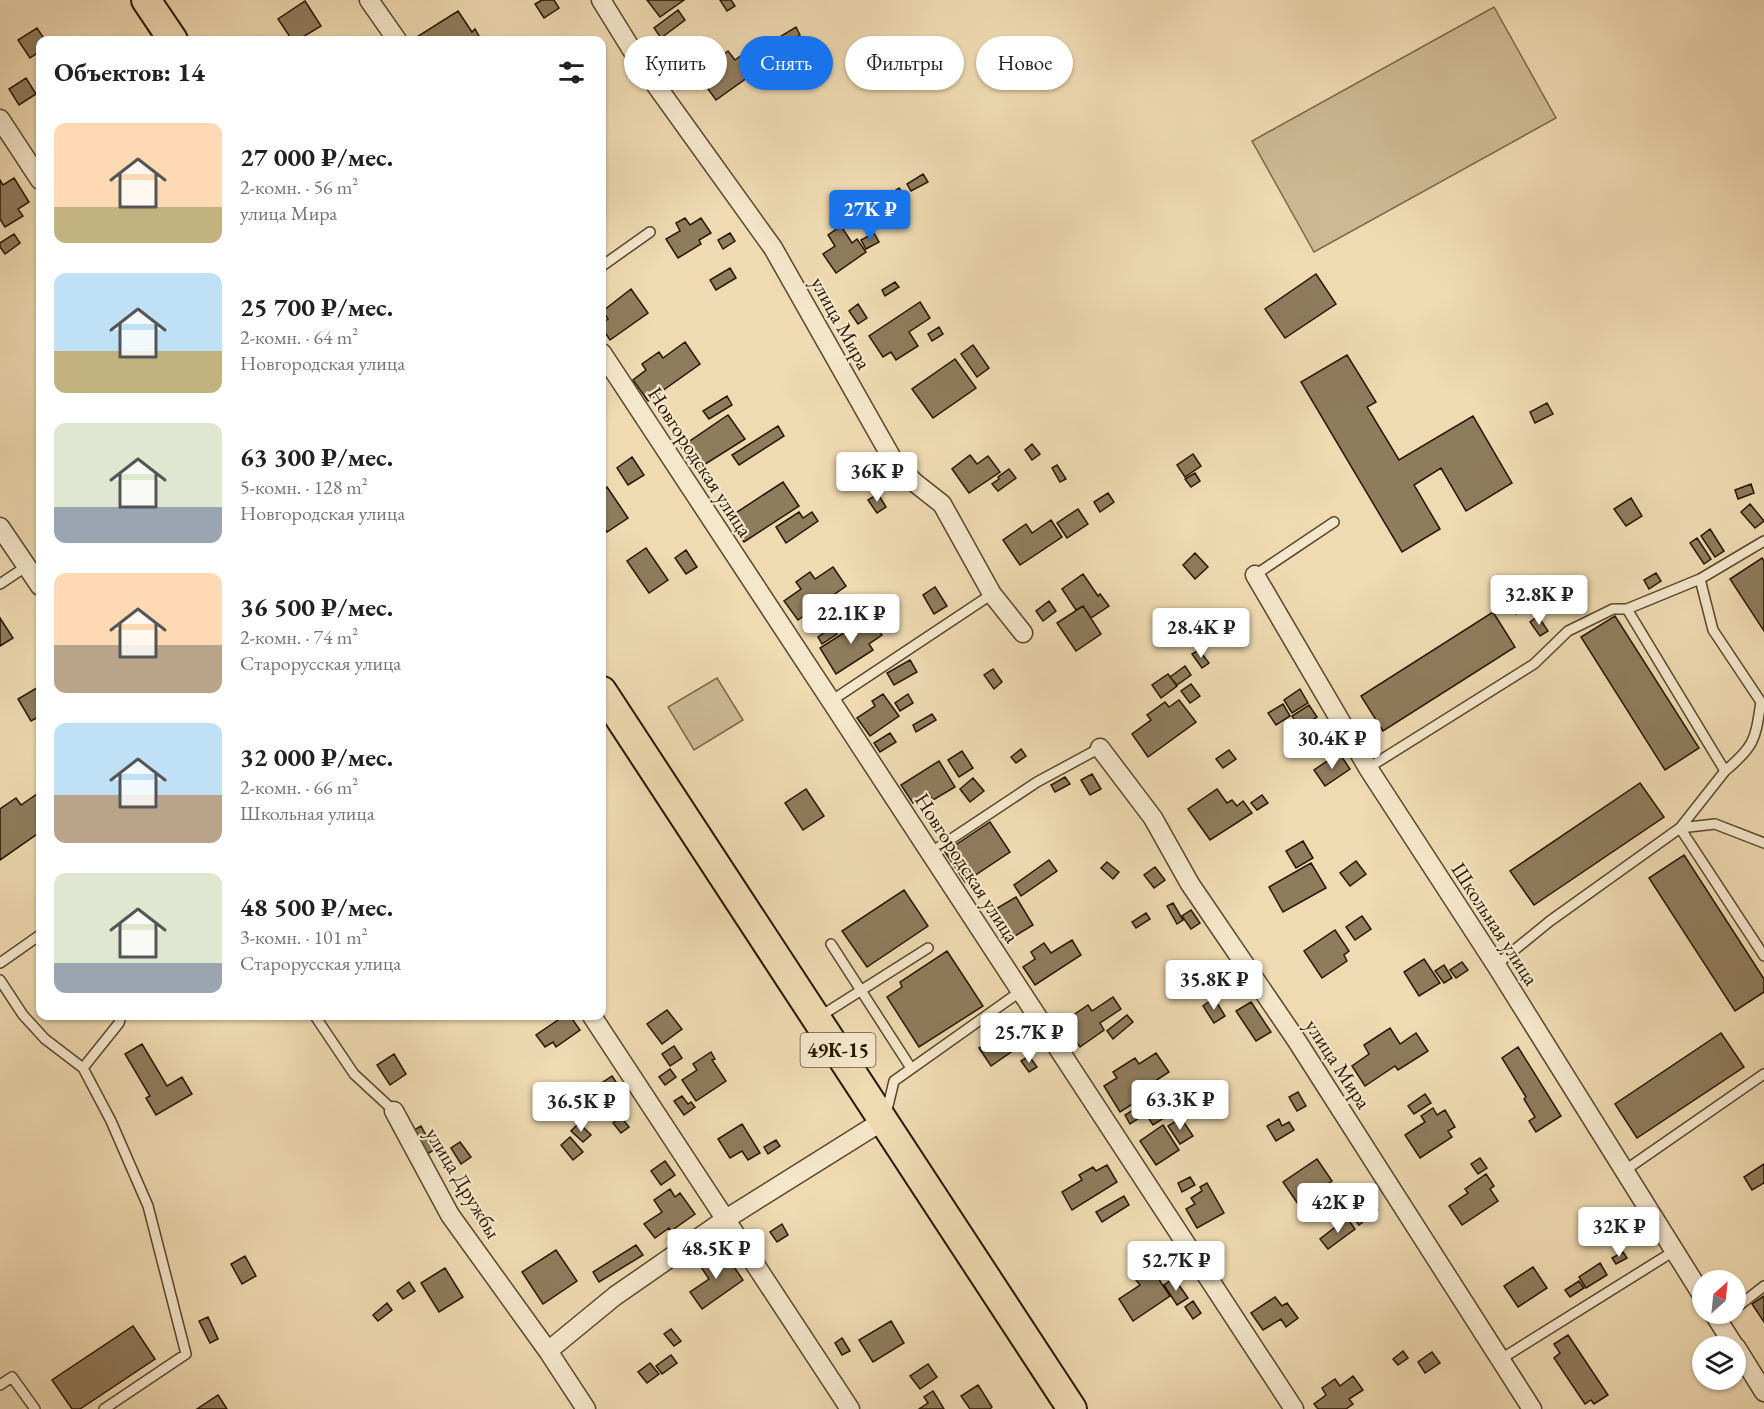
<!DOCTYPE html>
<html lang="ru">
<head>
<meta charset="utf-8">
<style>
  :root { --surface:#fff; --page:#f2f2f2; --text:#202124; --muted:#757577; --accent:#1a73e8 }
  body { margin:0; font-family:"EB Garamond",serif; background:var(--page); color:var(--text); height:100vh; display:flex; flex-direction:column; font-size:22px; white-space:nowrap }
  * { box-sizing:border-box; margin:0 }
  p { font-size:20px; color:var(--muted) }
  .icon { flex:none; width:33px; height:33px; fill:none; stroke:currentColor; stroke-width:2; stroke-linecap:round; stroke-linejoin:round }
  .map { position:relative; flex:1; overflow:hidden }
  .sheet { position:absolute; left:36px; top:36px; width:570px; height:984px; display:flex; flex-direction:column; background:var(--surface); border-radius:12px; box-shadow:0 2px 4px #0004 }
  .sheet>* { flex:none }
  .top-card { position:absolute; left:624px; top:36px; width:570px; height:54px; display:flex; gap:12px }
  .needle { width:39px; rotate:27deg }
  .buttons { position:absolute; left:1692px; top:1270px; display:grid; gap:12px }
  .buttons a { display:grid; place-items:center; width:54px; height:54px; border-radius:50%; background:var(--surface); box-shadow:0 2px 4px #0004; font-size:30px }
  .price { position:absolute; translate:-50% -51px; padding:0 14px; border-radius:6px; background:#fff; color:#222; font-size:20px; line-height:39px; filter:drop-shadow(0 2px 3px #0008) }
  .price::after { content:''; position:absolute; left:50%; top:36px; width:18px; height:14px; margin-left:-9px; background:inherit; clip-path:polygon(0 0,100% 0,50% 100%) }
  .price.selected { background:var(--accent); color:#fff }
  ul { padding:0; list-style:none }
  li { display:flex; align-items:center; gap:18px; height:150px; padding:0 18px }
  li span { display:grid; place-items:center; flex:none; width:168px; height:120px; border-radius:12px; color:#555 }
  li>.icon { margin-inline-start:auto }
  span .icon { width:72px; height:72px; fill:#fffc; stroke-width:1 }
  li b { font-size:26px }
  h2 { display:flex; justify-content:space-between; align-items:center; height:72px; padding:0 18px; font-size:26px }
  .tag { padding:0 21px; border-radius:27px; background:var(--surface); box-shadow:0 2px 4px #0004; font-size:21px; line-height:54px }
  .tag.selected { background:var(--accent); color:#fff }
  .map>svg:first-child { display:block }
  .green { fill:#cdb993; stroke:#7a684a; stroke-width:1.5 }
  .building { fill:#8f7c5d; stroke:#261601; stroke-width:1.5 }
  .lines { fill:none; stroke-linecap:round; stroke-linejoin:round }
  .service-casing { stroke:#58472d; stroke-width:12 }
  .minor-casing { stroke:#58472d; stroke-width:21 }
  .primary-casing { stroke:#261601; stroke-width:32 }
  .service { stroke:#f5e7cc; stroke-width:9 }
  .minor { stroke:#f5e7cc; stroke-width:18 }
  .primary { stroke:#efdab1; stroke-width:28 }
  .labels { text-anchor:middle; stroke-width:4.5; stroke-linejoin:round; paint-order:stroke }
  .shield { fill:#f5e7cc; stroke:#64553e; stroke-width:1.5 }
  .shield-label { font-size:20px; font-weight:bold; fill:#261601 }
  .street-label { font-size:21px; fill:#261601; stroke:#f5e7cc }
</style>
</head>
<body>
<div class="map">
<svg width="1764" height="1409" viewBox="0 0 1764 1409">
  <rect width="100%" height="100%" fill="#efdab1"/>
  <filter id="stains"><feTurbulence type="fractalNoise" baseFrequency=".00333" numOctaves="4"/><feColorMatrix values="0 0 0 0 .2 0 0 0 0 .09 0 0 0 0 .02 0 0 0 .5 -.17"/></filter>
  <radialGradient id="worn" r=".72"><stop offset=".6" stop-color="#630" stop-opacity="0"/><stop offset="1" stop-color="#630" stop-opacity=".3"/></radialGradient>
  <path class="green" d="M1494 7 1556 118 1314 252 1252 141Z
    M717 678 743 720 694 750 668 707Z"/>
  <path class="building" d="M542 0H554L559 8 544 18 535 4Z
    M647 0H684L660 17Z
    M720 0H731L735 6 727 11Z
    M305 1 321 26 298 40H292L278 19Z
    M678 10 685 20 661 38 654 28Z
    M458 11 472 32 475 29 479 36 473 40H412Z
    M796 27 800 35 773 52 768 44Z
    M37 28 45 40H40V51L30 58 18 40Z
    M759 42 772 60 716 100 697 74 728 51 735 60Z
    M26 78 36 94 19 105 9 89Z
    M923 174 928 182 911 191 907 184Z
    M14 178 29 202 18 209 23 216 5 227 0 219V180L3 185Z
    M899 188 907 198 892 208 885 198Z
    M864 196 874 207 865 215 862 212 847 224 840 215Z
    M685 218 690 225 701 218 711 233 699 240 701 244 678 258 666 239 680 231 676 223Z
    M841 226 852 243 857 239 866 252 836 273 823 254 835 246 828 235Z
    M730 233 735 241 723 249 718 240Z
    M874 233 879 242 866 249 861 240Z
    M14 234 20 243 5 254 0 247V243Z
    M730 268 736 278 716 290 710 280Z
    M1316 274 1336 304 1285 338 1265 309Z
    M895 282 899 287 885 296 882 290Z
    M631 289 648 313 610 340 602 328V323L608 319 603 311Z
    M920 302 930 318 909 332 918 346 896 360 891 352 883 357 869 336Z
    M858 304 867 318 858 324 849 311Z
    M939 327 943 334 932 341 928 334Z
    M685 342 700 364 648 401 633 380 646 370 642 364 659 352 663 358Z
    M973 345 989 368 977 377 961 354Z
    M1347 355 1376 402 1367 407 1399 460 1473 416 1512 483 1466 511 1441 468 1414 485 1440 529 1402 552 1301 382Z
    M955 359 976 388 933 418 912 389Z
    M727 396 732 405 709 419 703 411Z
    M1547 403 1553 414 1535 423 1530 412Z
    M728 415 745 439 696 470 681 447Z
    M778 426 784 436 739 465 732 455Z
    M1032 444 1040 454 1032 460 1025 450Z
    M1193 454 1201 466 1185 477 1177 465Z
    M970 455 977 464 988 456 1000 472 969 493 952 469Z
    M632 457 644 475 628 485 617 468Z
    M1057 465 1066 479 1060 482 1052 468Z
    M1009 469 1016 478 998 491 992 484 999 479 998 477Z
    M1195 473 1200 481 1191 487 1185 479Z
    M783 482 799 506 744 542 728 518Z
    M1751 484 1754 493 1738 499 1735 490Z
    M607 487 628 518 607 532 602 525V491Z
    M1108 493 1114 502 1100 512 1094 502Z
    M878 494 886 507 877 513 868 500Z
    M1631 498 1642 516 1626 526 1614 509Z
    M1750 504 1764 521 1755 528 1741 512Z
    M1078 509 1088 524 1067 538 1057 523Z
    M799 512 803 518 812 512 818 521 786 543 776 527Z
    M1051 520 1062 537 1020 565 1003 540 1026 524 1032 533Z
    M1710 529 1724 551 1715 557 1701 536Z
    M1697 538 1711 559 1704 564 1690 543Z
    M646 548 668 580 649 593 627 561Z
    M686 550 697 567 686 574 675 558Z
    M1195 553 1208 567 1195 579 1183 565Z
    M1762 558 1764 561V631L1730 579Z
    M833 567 846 586 798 620 784 601 801 589 796 582 810 572 815 579Z
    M1656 573 1661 581 1649 589 1644 580Z
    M1083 574 1098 596 1100 594 1109 606 1091 618 1083 606 1076 610 1062 589Z
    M935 587 947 606 934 614 923 595Z
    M1522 590 1531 603 1516 614 1506 600Z
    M1049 601 1056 611 1043 621 1036 611Z
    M1083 606 1101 634 1076 651 1057 623Z
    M1493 612 1515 647 1383 731 1361 696Z
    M870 616 882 635 869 644 873 650 836 674 820 648Z
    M1538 616 1548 631 1540 636 1530 622Z
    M1615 616 1699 748 1665 770 1581 637Z
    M0 618 13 638 0 646Z
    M832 627 837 634 822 644 818 637Z
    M1199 650 1209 663 1202 668 1192 654Z
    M910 660 917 672 894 685 887 673Z
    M1185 666 1191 675 1177 685 1170 677Z
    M993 669 1002 682 994 689 984 675Z
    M1168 674 1177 686 1161 698 1152 685Z
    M1191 684 1200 696 1190 703 1181 691Z
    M40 686V716L31 721 18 699Z
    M1300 689 1308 703 1292 713 1284 700Z
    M883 694 899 716 870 736 857 718 875 706 872 701Z
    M908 694 913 703 900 711 895 703Z
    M1179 700 1196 722 1148 757 1132 734 1151 720 1147 715 1165 702 1169 707Z
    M1283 704 1290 716 1276 725 1268 713Z
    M1309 705 1317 717 1300 728 1292 716Z
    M932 714 936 720 916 732 913 725Z
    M890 733 896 742 880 752 874 743Z
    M1021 749 1026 756 1016 763 1011 757Z
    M1229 750 1236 759 1223 768 1216 759Z
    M962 751 973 768 959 777 948 760Z
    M1339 753 1350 769 1325 786 1314 770Z
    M939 761 955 787 933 800 929 793 913 803 901 785Z
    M1092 774 1101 789 1090 795 1081 780Z
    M1065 777 1070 784 1055 792 1051 785Z
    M973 778 984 791 970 802 960 789Z
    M1640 783 1664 817 1534 905 1510 871Z
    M806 789 824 816 803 830 785 803Z
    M1217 789 1227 803 1232 800 1237 806 1243 801 1252 813 1210 840 1188 809Z
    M40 792V832L0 860V809L16 798 21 805Z
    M1262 795 1268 803 1257 810 1251 803Z
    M990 822 1010 852 965 882 945 852Z
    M1303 841 1313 858 1296 868 1286 851Z
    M1684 855 1764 979V992L1735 1011 1649 878Z
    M1049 860 1057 871 1021 896 1014 885Z
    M1356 861 1366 874 1350 886 1340 873Z
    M1107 862 1119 872 1113 879 1101 868Z
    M1311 863 1326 888 1283 912 1269 887Z
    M1155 867 1165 880 1154 888 1144 875Z
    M904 890 928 926 867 967 842 931Z
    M1016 897 1033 925 1007 941 989 913Z
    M1173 903 1183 920 1177 924 1167 906Z
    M1191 910 1200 923 1191 929 1182 916Z
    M1146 913 1150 919 1136 928 1132 922Z
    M1362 916 1371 929 1355 940 1346 927Z
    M1335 930 1349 951 1344 955 1347 961 1322 978 1304 951Z
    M1072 940 1081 955 1035 985 1023 967 1035 959 1031 952 1044 943 1051 953Z
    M947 951 983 1006 919 1047 887 997 902 987 900 982Z
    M1424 959 1440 983 1419 996 1404 972Z
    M1462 962 1468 970 1456 978 1450 970Z
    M1444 965 1452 978 1444 983 1435 971Z
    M1113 997 1121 1009 1100 1023 1104 1030 1080 1047 1063 1022 1088 1005 1092 1011Z
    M1214 998 1225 1016 1214 1023 1203 1006Z
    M1251 1002 1271 1032 1256 1041 1236 1011Z
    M667 1010 682 1029 662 1044 647 1024Z
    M1127 1015 1133 1022 1113 1039 1107 1031Z
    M564 1016H570L580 1030 556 1047 553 1042 545 1047 536 1035Z
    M1390 1028 1400 1044 1416 1033 1428 1051 1398 1070 1395 1066 1365 1086 1352 1066 1369 1054 1364 1045Z
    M1002 1033 1014 1050 991 1066 979 1048Z
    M1721 1033 1744 1067 1637 1138 1615 1104Z
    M142 1044 167 1086 182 1077 192 1094 156 1115 146 1098 150 1096 125 1054Z
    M674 1046 682 1058 670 1066 662 1054Z
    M1518 1047 1561 1116 1536 1132 1529 1121 1535 1117 1524 1099 1526 1097 1502 1058Z
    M711 1052 715 1059 712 1060 726 1081 696 1101 682 1080 697 1070 693 1064Z
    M1156 1053 1169 1072 1149 1085 1153 1091 1120 1112 1104 1086 1117 1078 1113 1072 1135 1058 1139 1064Z
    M394 1054 406 1074 390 1085 377 1065Z
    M1029 1056 1037 1067 1029 1072 1021 1061Z
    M670 1069 676 1077 665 1085 659 1077Z
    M612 1076 624 1094 609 1104 613 1110 601 1118 585 1094Z
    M1298 1092 1306 1106 1297 1111 1289 1097Z
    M1425 1094 1431 1103 1414 1114 1408 1106Z
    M682 1096 688 1104 691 1102 695 1107 684 1115 674 1101Z
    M1150 1100 1155 1108 1130 1124 1125 1115Z
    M1161 1107 1167 1116 1153 1125 1147 1116Z
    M1433 1108 1437 1115 1445 1110 1455 1127 1448 1131 1452 1137 1420 1158 1405 1135 1425 1122 1421 1116Z
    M621 1117 629 1127 621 1133 613 1123Z
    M1181 1118 1193 1136 1180 1144 1168 1126Z
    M1279 1119 1282 1126 1289 1122 1294 1130 1276 1141 1267 1126Z
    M579 1123 591 1135 583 1142 571 1131Z
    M742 1124 760 1153 748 1160 742 1151 730 1158 718 1139Z
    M1163 1125 1179 1150 1156 1165 1140 1141Z
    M421 1126 434 1150 427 1154 414 1130Z
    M570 1137 583 1152 573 1160 561 1145Z
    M776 1140 780 1146 768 1154 764 1147Z
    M460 1142 471 1157 461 1164 451 1148Z
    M1480 1158 1487 1168 1478 1174 1471 1164Z
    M1317 1159 1332 1181 1298 1204 1283 1182Z
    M665 1161 675 1175 661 1185 651 1171Z
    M1764 1164V1183L1752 1190 1744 1177Z
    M1107 1165 1117 1182 1072 1210 1062 1192 1082 1180 1079 1175 1093 1167 1096 1171Z
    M1486 1174 1494 1186 1490 1189 1498 1201 1462 1225 1449 1206 1468 1193 1465 1189Z
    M1190 1177 1195 1185 1182 1192 1178 1183Z
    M1207 1183 1224 1213 1197 1228 1186 1209 1195 1204 1191 1198 1202 1191 1200 1187Z
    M670 1189 675 1197 680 1193 695 1214 671 1231 669 1228 655 1238 644 1224 662 1212 654 1200Z
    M1124 1196 1129 1205 1102 1222 1096 1212Z
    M1371 1200 1378 1210 1359 1225 1351 1215Z
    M1347 1218 1355 1229 1328 1249 1320 1239Z
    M782 1224 788 1235 777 1242 770 1232Z
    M636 1245 643 1255 599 1282 593 1272Z
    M556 1250 577 1281 543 1304 522 1272Z
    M723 1251 743 1280 702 1309 690 1292 709 1279 701 1267Z
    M1623 1252 1627 1258 1616 1264 1612 1258Z
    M245 1256 256 1276 242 1284 231 1264Z
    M1600 1263 1607 1275 1586 1288 1579 1277Z
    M1533 1267 1547 1288 1518 1307 1504 1286Z
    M445 1268 463 1297 439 1312 421 1283Z
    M1152 1269 1170 1296 1133 1321 1119 1299 1140 1285 1136 1280Z
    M1174 1278 1188 1298 1177 1305 1164 1285Z
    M1579 1281 1584 1288 1570 1297 1565 1290Z
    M409 1282 415 1291 403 1299 397 1291Z
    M1764 1296V1322L1752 1304Z
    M1275 1297 1282 1306 1287 1303 1298 1318 1286 1327 1281 1319 1263 1330 1251 1313Z
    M1193 1301 1201 1313 1193 1319 1185 1307Z
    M387 1303 392 1310 378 1321 373 1315Z
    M208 1317 218 1339 210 1343 199 1321Z
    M891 1321 904 1343 873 1362 859 1340Z
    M133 1326 155 1359 80 1409H72L52 1380Z
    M671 1329 681 1341 674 1346 664 1334Z
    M1568 1335 1608 1395 1594 1404 1591 1400 1585 1404 1554 1358 1560 1353 1554 1344Z
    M842 1338 850 1351 842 1355 835 1343Z
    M1403 1351 1408 1358 1398 1365 1393 1359Z
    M1432 1352 1440 1363 1425 1373 1418 1362Z
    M671 1355 677 1363 662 1374 656 1366Z
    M650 1363 659 1374 647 1383 638 1372Z
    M928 1364 937 1377 920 1389 910 1376Z
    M1353 1376 1363 1390 1349 1399 1353 1404 1346 1409H1318L1314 1404 1326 1395 1322 1388 1335 1379 1340 1386Z
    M978 1385 992 1407 990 1409H970L961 1396Z
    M933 1391 944 1409H919L928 1403 924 1397Z
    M218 1395 227 1409H197Z"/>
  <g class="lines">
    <g class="service-casing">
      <path id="service" d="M602 266 650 232
        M1255 575 1334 522
        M1700 579 1713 630 1761 702C1755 739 1756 745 1725 771
        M0 584 27 566
        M1627 609 1700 579 1764 541
        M831 701 992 594
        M1368 768 1534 664 1568 631 1613 609H1627L1725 771 1680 828
        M1680 828 1715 824 1764 843
        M930 853 1037 782 1100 748
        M831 944 911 1068
        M0 963 40 935
        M1496 965 1550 921 1680 828 1764 956
        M0 980 23 1015 45 1039 83 1068 111 1121 148 1206 186 1354 104 1409
        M315 1016 354 1074 394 1111
        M819 1017 928 948
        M83 1068 119 1023 121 1016
        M886 1114 894 1081 1021 991
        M1624 1171 1764 1074
        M1736 1308 1764 1286
        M1501 1359 1674 1251
        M0 1385 12 1377 35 1409"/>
    </g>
    <g class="minor-casing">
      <path id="minor" d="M369 0 397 40
        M601 0 640 63 773 248 893 460 914 482 942 504 992 594 1023 633
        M0 119 40 180
        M602 353 831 701 1294 1409
        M0 527 40 586
        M1255 575 1368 768 1496 965 1702 1295
        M1100 748 1153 818 1190 884 1297 1041 1532 1409
        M592 1016 850 1409
        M394 1111 450 1215 548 1351 586 1409
        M1714 1314 1735 1347
        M1736 1347 1764 1392
        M548 1351 615 1296 726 1219 884 1120"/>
    </g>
    <g class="primary-casing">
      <path id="primary" d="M146 0 173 40
        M602 691 1072 1409"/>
    </g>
    <use href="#service" class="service"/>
    <use href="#minor" class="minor"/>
    <use href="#primary" class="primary"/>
  </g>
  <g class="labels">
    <rect class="shield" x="800.5" y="1033" width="75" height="34" rx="4.5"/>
    <g class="shield-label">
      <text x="838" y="1057">49К-15</text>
    </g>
    <g class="street-label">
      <text transform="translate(841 323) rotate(61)" y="7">улица Мира</text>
      <text transform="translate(700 462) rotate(57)" y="7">Новгородская улица</text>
      <text transform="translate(967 868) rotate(57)" y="7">Новгородская улица</text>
      <text transform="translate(1495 924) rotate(57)" y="7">Школьная улица</text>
      <text transform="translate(1338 1064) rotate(57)" y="7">улица Мира</text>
      <text transform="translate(463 1183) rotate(59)" y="7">улица Дружбы</text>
    </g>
  </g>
  <rect width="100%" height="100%" filter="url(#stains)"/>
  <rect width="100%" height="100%" fill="url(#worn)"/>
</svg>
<div class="buttons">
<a><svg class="needle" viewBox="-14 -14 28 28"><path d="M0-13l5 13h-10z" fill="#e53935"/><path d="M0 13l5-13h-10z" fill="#757577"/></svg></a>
<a><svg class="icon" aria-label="layers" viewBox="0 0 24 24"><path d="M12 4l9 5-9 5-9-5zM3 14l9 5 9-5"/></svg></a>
</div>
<b class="price selected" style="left:870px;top:241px">27K ₽</b>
<b class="price" style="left:877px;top:503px">36K ₽</b>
<b class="price" style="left:1539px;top:626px">32.8K ₽</b>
<b class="price" style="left:851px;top:645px">22.1K ₽</b>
<b class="price" style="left:1201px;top:659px">28.4K ₽</b>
<b class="price" style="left:1332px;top:770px">30.4K ₽</b>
<b class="price" style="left:1214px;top:1011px">35.8K ₽</b>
<b class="price" style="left:1029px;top:1064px">25.7K ₽</b>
<b class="price" style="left:1180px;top:1131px">63.3K ₽</b>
<b class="price" style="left:581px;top:1133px">36.5K ₽</b>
<b class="price" style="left:1338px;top:1234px">42K ₽</b>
<b class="price" style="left:1619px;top:1258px">32K ₽</b>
<b class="price" style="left:716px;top:1280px">48.5K ₽</b>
<b class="price" style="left:1176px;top:1292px">52.7K ₽</b>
<div class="top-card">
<a class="tag">Купить</a>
<a class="tag selected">Снять</a>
<a class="tag">Фильтры</a>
<a class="tag">Новое</a>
</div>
<section class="sheet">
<h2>Объектов: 14<svg class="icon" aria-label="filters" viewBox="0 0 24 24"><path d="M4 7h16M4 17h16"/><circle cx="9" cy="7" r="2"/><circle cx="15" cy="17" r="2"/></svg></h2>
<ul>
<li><span style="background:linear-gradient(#ffd9b3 70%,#c2b280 0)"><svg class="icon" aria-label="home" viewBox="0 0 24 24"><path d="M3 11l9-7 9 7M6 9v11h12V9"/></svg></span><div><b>27 000 ₽/мес.</b><p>2-комн. · 56 m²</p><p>улица Мира</p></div></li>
<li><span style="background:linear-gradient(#bfe0f5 65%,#c2b280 0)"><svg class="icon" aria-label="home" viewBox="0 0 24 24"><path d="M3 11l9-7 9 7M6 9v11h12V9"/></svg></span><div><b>25 700 ₽/мес.</b><p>2-комн. · 64 m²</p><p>Новгородская улица</p></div></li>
<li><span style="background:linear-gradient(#dfe7d0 70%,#9aa5b1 0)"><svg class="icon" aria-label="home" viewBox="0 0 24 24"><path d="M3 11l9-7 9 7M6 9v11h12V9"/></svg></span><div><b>63 300 ₽/мес.</b><p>5-комн. · 128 m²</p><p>Новгородская улица</p></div></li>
<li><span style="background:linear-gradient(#ffd9b3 60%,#b9a48a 0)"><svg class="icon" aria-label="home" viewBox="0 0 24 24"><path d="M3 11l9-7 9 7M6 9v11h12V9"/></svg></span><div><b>36 500 ₽/мес.</b><p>2-комн. · 74 m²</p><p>Старорусская улица</p></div></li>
<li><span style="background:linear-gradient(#bfe0f5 60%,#b9a48a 0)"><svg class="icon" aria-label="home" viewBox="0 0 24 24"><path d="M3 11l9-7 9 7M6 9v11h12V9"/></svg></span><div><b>32 000 ₽/мес.</b><p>2-комн. · 66 m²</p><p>Школьная улица</p></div></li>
<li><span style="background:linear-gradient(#dfe7d0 75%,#9aa5b1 0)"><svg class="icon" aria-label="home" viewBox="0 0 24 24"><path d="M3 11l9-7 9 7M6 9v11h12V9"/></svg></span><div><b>48 500 ₽/мес.</b><p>3-комн. · 101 m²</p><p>Старорусская улица</p></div></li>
</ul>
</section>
</div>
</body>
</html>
